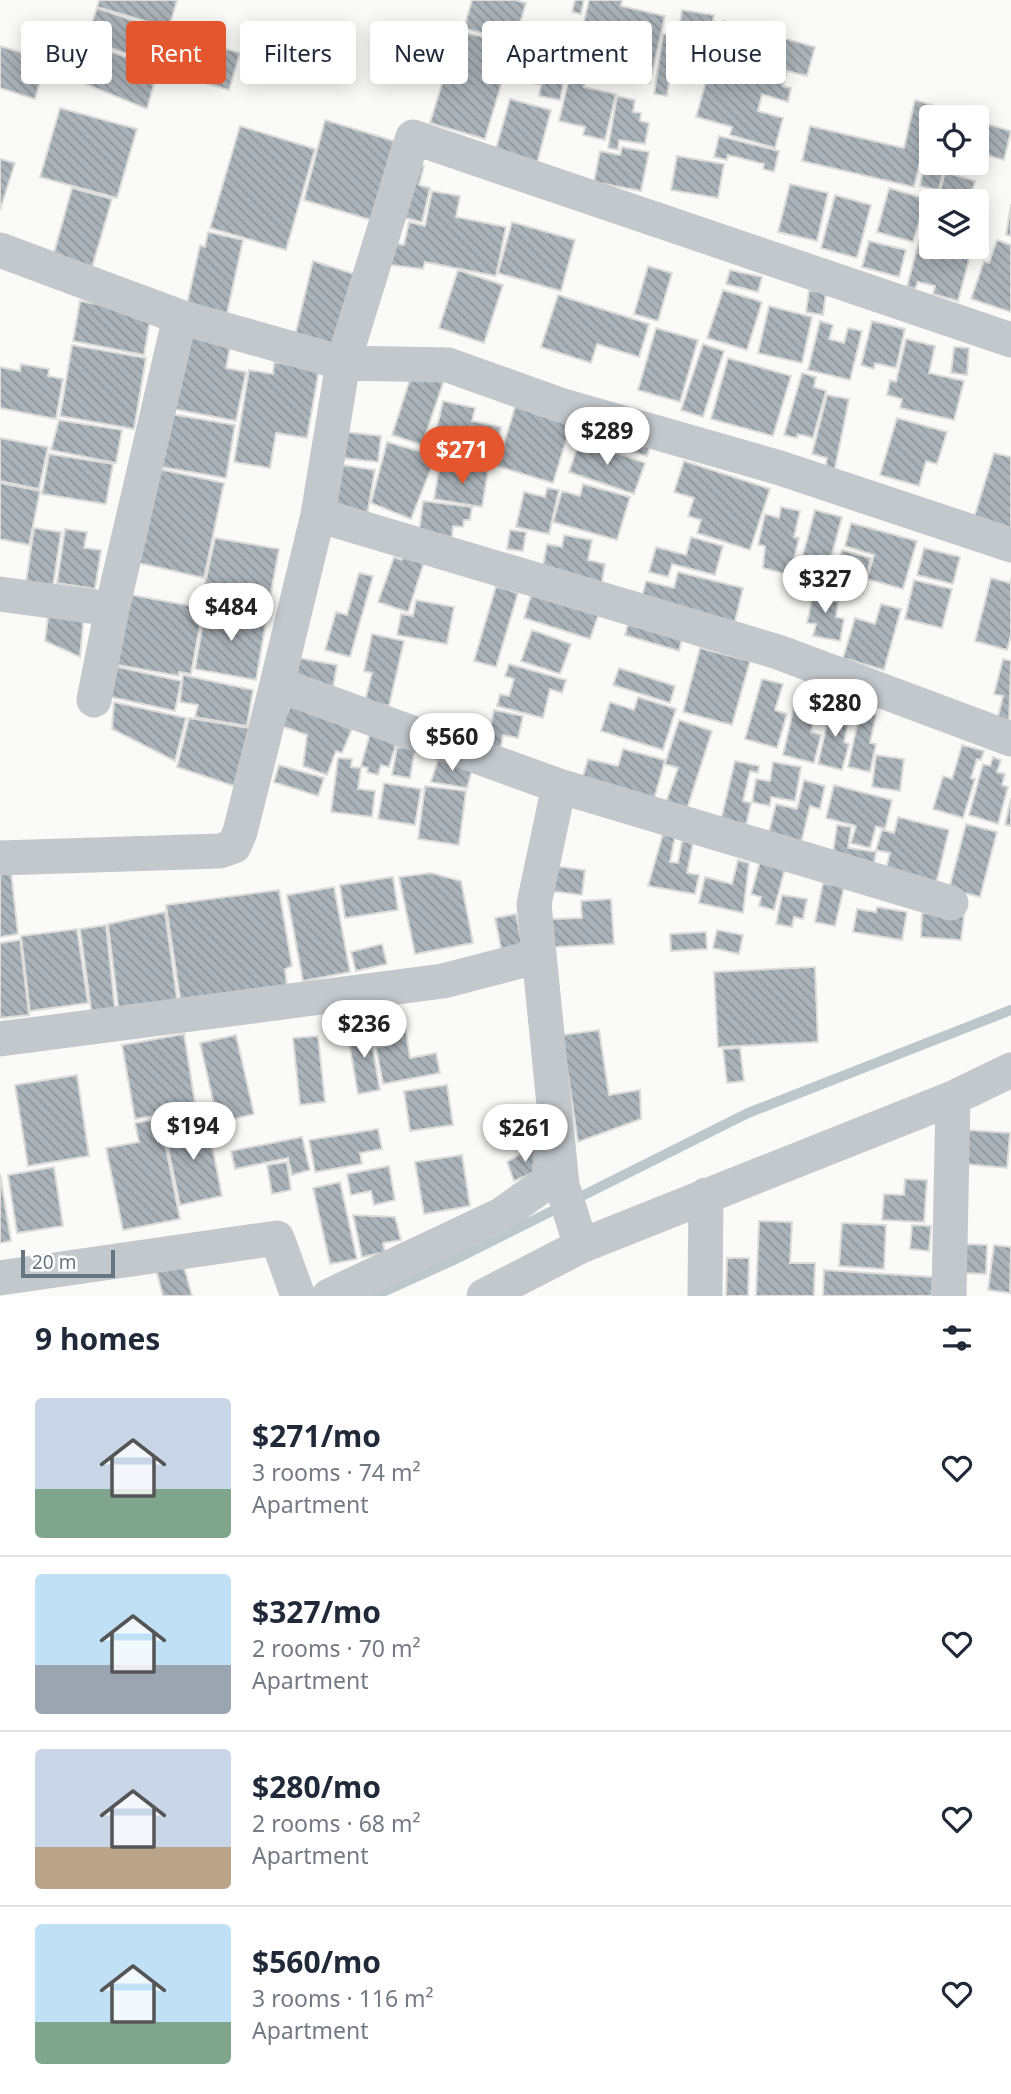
<!DOCTYPE html>
<html lang="en">
<head>
<meta charset="utf-8">
<style>
  :root { --surface:#fff; --page:#f6f6f7; --text:#1f2937; --muted:#747a83; --line:#e0e1e3; --accent:#e4572e }
  body { margin:0; font-family:"Noto Sans",sans-serif; background:var(--page); color:var(--text); height:100vh; display:flex; flex-direction:column; font-size:26px; white-space:nowrap }
  * { box-sizing:border-box; margin:0 }
  p { font-size:23px; color:var(--muted) }
  .icon { flex:none; width:38px; height:38px; fill:none; stroke:currentColor; stroke-width:2; stroke-linecap:round; stroke-linejoin:round }
  .map { position:relative; height:1296px; overflow:hidden }
  .sheet { display:flex; flex-direction:column; background:var(--surface); flex:1 }
  .sheet>* { flex:none }
  .top-card { position:absolute; left:21px; top:21px; width:970px; height:63px; display:flex; gap:14px }
  .buttons { position:absolute; left:919px; top:105px; display:grid; gap:14px }
  .buttons a { display:grid; place-items:center; width:70px; height:70px; border-radius:7px; background:var(--surface); box-shadow:0 4px 18px #0003; font-size:35px }
  .scale { position:absolute; left:21px; bottom:18px; width:94px; box-sizing:border-box; padding-left:7px; border:4px solid #657683; border-top:0; font-size:19px; line-height:24px; white-space:nowrap; color:#657683; -webkit-text-stroke:5px #fff; paint-order:stroke }
  .price { position:absolute; translate:-50% -60px; padding:0 16px; border-radius:24px; background:#fff; color:#222; font-size:23px; line-height:46px; filter:drop-shadow(0 2px 4px #0008) }
  .price::after { content:''; position:absolute; left:50%; top:42px; width:21px; height:16px; margin-left:-10px; background:inherit; clip-path:polygon(0 0,100% 0,50% 100%) }
  .price.on { background:var(--accent); color:#fff }
  ul { padding:0; list-style:none }
  li { display:flex; align-items:center; gap:21px; height:175px; padding:0 35px }
  li+li { border-top:2px solid var(--line) }
  li span { display:grid; place-items:center; flex:none; width:196px; height:140px; border-radius:7px; color:#555 }
  li>.icon { margin-inline-start:auto }
  span .icon { width:84px; height:84px; fill:#fffc; stroke-width:1 }
  li b { font-size:30px }
  h2 { display:flex; justify-content:space-between; align-items:center; height:84px; padding:0 35px; font-size:30px }
  .chip { padding:0 24px; border-radius:7px; background:var(--surface); box-shadow:0 4px 18px #0003; font-size:24px; line-height:63px }
  .chip.on { background:var(--accent); color:#fff }
  .map>svg:first-child { display:block }
  .lines { fill:none; stroke-linecap:round; stroke-linejoin:round }
  .stream { stroke:#bbc7cb; stroke-width:10 }
  .building { fill:url(#building-back-hatch); stroke:#dcdcda; stroke-width:2 }
  .minor { stroke:#c3c8cc; stroke-width:35 }
</style>
</head>
<body>
<div class="map">
<svg width="1011" height="1296" viewBox="0 0 1011 1296">
  <defs>
    <pattern id="building-back-hatch" width="6" height="6" patternUnits="userSpaceOnUse" patternTransform="scale(1.75)"><rect width="6" height="6" fill="#aab3b9"/><path d="M-1 5l2 2M0 0l6 6M5-1l2 2" fill="none" stroke="#8e969c"/></pattern>
  </defs>
  <rect width="100%" height="100%" fill="#fafaf8"/>
  <g class="lines">
    <path class="stream" d="M374 1296 456 1259 748 1113 1011 1010"/>
  </g>
  <path class="building" d="M99 0H177L169 28 97 7Z
    M472 0H515L526 3 514 43 464 28Z
    M575 0H584L581 14 572 12Z
    M589 0H622L621 6 665 16 650 83 574 65Z
    M97 8 167 32 156 63 86 40Z
    M682 10 714 15 705 71 672 66 667 96 654 94 663 34 678 37Z
    M723 21 815 47 807 76 787 71 783 86 791 88 788 102 762 94 758 111 783 118 775 148 730 135 732 127 696 117Z
    M458 31 513 44 485 139 430 123Z
    M170 33 199 41 188 76 159 66Z
    M522 39 571 48 560 100 539 96 541 85 514 79Z
    M85 42 158 69 147 109 73 79Z
    M201 42 240 53 229 90 190 79Z
    M0 46 46 60 35 99 0 88Z
    M570 74 586 78 584 87 616 94 605 140 583 135 585 127 559 121Z
    M617 96 635 100 633 112 641 113 640 121 649 123 645 144 619 140 618 150 608 148Z
    M510 99 551 110 537 163 495 152Z
    M915 100 933 105 914 187 802 161 810 126 904 148Z
    M60 108 137 129 117 198 40 177Z
    M325 120 394 141 371 220 304 200Z
    M976 121 1011 131 1004 160 976 152Z
    M240 126 315 149 286 250 210 228Z
    M719 136 779 151 774 172 763 169 764 164 728 155 727 160 714 157Z
    M928 146 931 147V163H976V156L979 157 976 174 944 167 939 190 920 186Z
    M622 147 649 152 641 191 594 182 600 151 620 155Z
    M677 156 724 164 718 198 671 190Z
    M0 159 15 163 0 210Z
    M414 164 424 166 419 185 430 188 422 222 401 217Z
    M945 172 975 181 969 201 939 196Z
    M790 184 828 193 817 241 778 232Z
    M72 188 112 199 91 271 52 260Z
    M889 188 926 199 913 242 877 232Z
    M432 191 460 196 456 217 506 227 496 276 425 262 423 269 390 265 394 243 404 245 409 222 425 226Z
    M835 195 871 205 857 258 821 248Z
    M1011 204V236L1006 235Z
    M931 208V243L922 240Z
    M512 222 575 240 561 291 498 273Z
    M208 232 243 240 226 318 186 309 200 245 205 247Z
    M997 240 1011 245V312L971 299 984 261 989 263Z
    M869 241 906 250 899 277 862 267Z
    M919 241 970 256 958 301 933 294 935 286 918 282 915 289 907 287Z
    M946 247H971L969 253Z
    M313 261 357 275 336 352 294 340Z
    M648 266 672 273 658 321 634 314Z
    M458 270 503 285 484 343 439 328Z
    M730 270 762 277 758 292 726 284Z
    M723 290 762 302 747 350 707 338Z
    M809 290 826 293 823 315 806 312Z
    M558 295 649 324 639 357 597 344 591 363 541 347Z
    M80 301 151 314 144 355 73 341Z
    M769 306 812 317 802 363 758 353Z
    M820 321 833 325 829 339 844 343 848 328 862 331 850 380 808 370Z
    M872 321 905 329 896 368 875 363 874 369 861 365Z
    M656 328 698 340 680 402 638 390Z
    M183 333 231 342 226 368 246 372 236 421 169 408Z
    M906 339 935 346 929 373 964 381 954 420 900 408 902 399 887 395 890 380 896 382Z
    M703 344 724 351 703 417 681 410Z
    M72 345 146 358 134 429 60 416Z
    M954 347 969 348 967 375 951 373Z
    M728 358 791 376 773 436 711 419Z
    M274 362 319 370 307 438 276 433 270 468 234 462 249 370 273 374Z
    M21 364 49 369 48 376 63 379 56 419 0 408V367L20 371Z
    M413 370 444 380 422 445 392 435Z
    M802 373 816 377 814 387 826 391 813 438 798 434 797 438 784 435Z
    M827 395 849 399 834 473 825 470 827 458 812 454Z
    M443 401 475 408 472 421 501 427 492 467 444 457 446 448 433 445Z
    M516 404 572 421 553 483 497 466Z
    M165 413 235 425 226 478 156 466Z
    M897 418 947 432 937 464 926 461 919 486 880 475Z
    M585 419 652 440 647 456 580 436Z
    M59 420 122 430 116 463 51 450Z
    M345 432 381 436 378 462 342 458Z
    M0 438 48 447 39 489 0 481Z
    M580 440 645 463 634 494 569 472Z
    M387 442 436 456 411 519 371 503Z
    M994 453 1011 457V532L973 521Z
    M49 454 113 464 106 504 42 494Z
    M684 461 770 489 750 550 697 533 701 520 688 516 694 498 674 492Z
    M343 465 375 470 366 521 334 515Z
    M459 466 488 471 482 507 434 499 439 469 459 472Z
    M154 468 224 483 204 578 135 562Z
    M0 483 40 491 29 545 0 539Z
    M583 484 630 497 617 540 553 522 562 491 580 496Z
    M547 488 559 490 549 534 516 527 524 492 545 497Z
    M423 501 472 507 470 520H464L463 527 453 526 452 537 419 533Z
    M781 507 800 511 794 537 799 538 790 575 763 568 765 546 758 545 765 514 779 518Z
    M815 510 842 517 828 569 801 562Z
    M851 523 917 541 903 589 867 579 874 555 845 546Z
    M34 528 61 532 53 586 26 582Z
    M65 529 87 532 84 548 101 550 95 589 57 583Z
    M510 530 526 532 523 551 507 549Z
    M564 535 592 540 588 560 605 564 601 587 541 576 547 544 562 547Z
    M691 537 723 546 715 575 672 564 668 577 649 572 656 547 686 555Z
    M215 538 279 549 267 614 201 602Z
    M407 547 427 553 408 612 378 602 394 557 402 560Z
    M924 548 960 557 953 584 917 575Z
    M842 550 871 558 862 593 832 585Z
    M678 572 743 588 733 630 640 606 646 581 674 588Z
    M359 573 373 576 350 657 325 650 336 612 347 615Z
    M991 578 1010 583 1011 578V635L1007 650 975 641Z
    M914 580 952 589 942 628 905 619Z
    M496 586 518 593 496 667 474 661Z
    M814 588 836 592 834 601 838 602 836 617 844 619 840 641 813 636 816 624 807 623Z
    M533 589 600 610 590 639 524 618Z
    M126 594 203 608 191 674 179 672V676L113 664Z
    M416 600 454 607 447 644 397 635 401 614 413 616Z
    M881 604 901 609 884 670 843 658 855 618 875 624Z
    M206 606 267 616 256 680 195 669Z
    M49 609 84 614 80 657 45 641Z
    M630 616 684 632 679 651 625 635Z
    M532 630 571 644 560 674 521 661Z
    M372 634 404 641 389 706 365 701 372 673 364 671Z
    M700 648 750 661 732 725 683 712Z
    M299 658 337 665 333 688 295 682Z
    M1003 659 1011 661 1009 725 997 721 1003 696 994 694Z
    M509 664 566 680 562 693 550 689 543 718 497 706 500 694 509 696 514 679 505 676Z
    M109 665 181 681 175 711 102 695Z
    M619 668 675 686 670 703 613 685Z
    M183 675 253 690 247 726 195 717 198 705 180 702Z
    M762 679 783 684 775 710 787 714 777 748 745 739Z
    M798 690 809 693 807 702 818 705 811 732 821 735 814 763 783 755Z
    M638 697 676 709 663 750 601 731 610 702 634 710Z
    M114 702 186 718 175 761 112 729Z
    M290 706 352 729 342 753 336 751 327 775 303 766 307 735 282 726Z
    M831 706 851 710 844 742 849 744 842 770 818 764Z
    M494 710 523 716 518 738 503 735 501 747 487 745Z
    M860 712 876 715 870 743 876 744 870 772 848 767Z
    M189 718 249 728 234 786 177 767Z
    M679 720 712 731 685 815 664 808 678 768 665 764Z
    M370 733 397 741 389 767 381 765 378 775 367 772 368 768 361 766Z
    M962 745 984 751 981 760 977 759 971 778 975 779 963 818 933 809 943 776 952 779Z
    M397 747 415 749 410 778 392 775Z
    M623 749 665 760 653 803 581 783 588 759 618 766Z
    M876 755 904 759 900 791 872 787Z
    M439 756 473 766 467 788 431 782Z
    M993 757 1001 760 997 772 1005 774 1002 785 1008 787 998 824 969 815 983 764 990 766Z
    M338 758 352 759 351 767 361 768 358 789 375 791 372 817 331 812Z
    M735 761 759 766 758 773 750 771 743 801 751 803 745 830 720 824Z
    M773 762 801 767 795 801 771 797 770 806 752 802 756 779 770 781Z
    M279 765 324 778 318 796 274 782Z
    M804 780 825 786 820 809 810 806 801 843 768 836 776 804 797 809Z
    M384 783 421 789 415 825 378 819Z
    M834 785 892 800 885 829 876 826 870 848 851 843 856 826 826 818Z
    M425 786 466 791 459 845 418 839Z
    M1011 798V826L1005 825Z
    M898 817 949 830 935 888 884 876 890 853 876 850 882 830 894 833Z
    M966 824 997 832 980 897 949 889Z
    M837 825 851 827 848 848 876 852 874 865 832 860Z
    M663 834 675 836 670 862 678 863 682 841 693 843 687 873 699 875 695 894 648 886Z
    M762 854 787 861 774 910 759 906 761 897 751 894Z
    M738 860 749 863 743 913 699 903 705 877 732 884Z
    M10 863 18 934 0 937V864Z
    M553 866 585 870 582 895 550 891Z
    M431 873 461 881 473 943 415 954 399 877Z
    M393 877 398 910 345 918 340 885Z
    M823 883 844 887 835 926 815 922Z
    M334 887 350 972 303 981 287 895Z
    M279 890 292 966 285 969 287 986 181 1004 166 905Z
    M782 895 807 899 803 919 794 917 792 927 776 924Z
    M611 899 614 944 553 947 552 919 582 918 581 901Z
    M877 907 907 912 902 940 853 932 857 909 876 912Z
    M165 912 178 1006 119 1013 108 924Z
    M922 913 964 916 961 940 921 937Z
    M516 914 523 949 502 953 495 918Z
    M106 925 115 1010 92 1016 80 929Z
    M77 929 88 1003 30 1011 21 936Z
    M717 930 743 935 739 954 713 948Z
    M706 932 707 949 671 951 670 934Z
    M20 940 29 1015 0 1018V943Z
    M382 944 387 964 356 971 351 952Z
    M815 967 818 1042 718 1047 714 972Z
    M405 1026 410 1058 436 1053 440 1073 383 1084 376 1047 391 1045 388 1029Z
    M369 1027 380 1090 358 1094 347 1031Z
    M599 1030 609 1095 640 1090 641 1119 578 1142 562 1035Z
    M184 1034 196 1109 135 1119 122 1045Z
    M236 1035 254 1114 218 1123 200 1043Z
    M318 1036 325 1102 300 1105 293 1038Z
    M740 1048 744 1081 727 1083 723 1049Z
    M77 1075 89 1156 28 1166 15 1085Z
    M447 1085 453 1125 410 1131 404 1091Z
    M160 1118 180 1219 123 1230 106 1148 139 1142 135 1123Z
    M207 1120 222 1196 180 1205 164 1129Z
    M378 1129 382 1149 360 1153 362 1164 315 1172 309 1140Z
    M967 1130 1010 1133 1007 1168 965 1164Z
    M302 1137 310 1170 292 1175 288 1158 235 1169 231 1151Z
    M537 1144 542 1169 514 1181 507 1162Z
    M462 1155 470 1206 424 1214 415 1162Z
    M287 1162 291 1190 272 1194 267 1165Z
    M389 1166 395 1200 374 1205 371 1191 351 1195 347 1174Z
    M54 1167 63 1226 17 1233 8 1175Z
    M0 1174 11 1241 0 1243Z
    M905 1179 927 1180 924 1222 882 1220 884 1194 904 1195Z
    M340 1182 357 1259 330 1264 313 1188Z
    M353 1215 395 1217 401 1240 383 1243 385 1252 362 1257Z
    M759 1221 792 1222 790 1263H815L814 1296H756Z
    M842 1223 886 1225 884 1269 839 1266Z
    M912 1225 931 1226 929 1251 910 1249Z
    M965 1244 987 1245 986 1274 964 1273Z
    M994 1245 1011 1247 1010 1293 988 1290Z
    M727 1258H749L748 1296H726Z
    M183 1263 192 1296H163L156 1270Z
    M824 1270 933 1277 932 1296H823Z"/>
  <g class="lines">
    <path class="minor" d="M0 250 180 317
      M318 515 778 652 1011 739
      M0 594 112 609 180 317 343 363 448 365 560 405 780 468 1011 545
      M94 700 112 609
      M559 786 534 904 562 1185 581 1246
      M0 858 220 851 234 846 240 832 277 684
      M951 903 559 786 277 684 318 515 343 363 413 137 1011 340
      M0 1039 443 981 539 956
      M0 1278 277 1238 298 1296
      M329 1296 501 1215 549 1181 551 1147
      M484 1296 581 1246 953 1098 1011 1070
      M705 1296 706 1195
      M949 1296 953 1098"/>
  </g>
</svg>
<div class="buttons">
<a><svg class="icon" aria-label="locate" viewBox="0 0 24 24"><circle cx="12" cy="12" r="6"/><path d="M12 2v4M12 18v4M2 12h4M18 12h4"/></svg></a>
<a><svg class="icon" aria-label="layers" viewBox="0 0 24 24"><path d="M12 4l9 5-9 5-9-5zM3 14l9 5 9-5"/></svg></a>
</div>
<div class="scale">20 m</div>
<b class="price" style="left:607px;top:467px">$289</b>
<b class="price on" style="left:462px;top:486px">$271</b>
<b class="price" style="left:825px;top:615px">$327</b>
<b class="price" style="left:231px;top:643px">$484</b>
<b class="price" style="left:835px;top:739px">$280</b>
<b class="price" style="left:452px;top:773px">$560</b>
<b class="price" style="left:364px;top:1060px">$236</b>
<b class="price" style="left:193px;top:1162px">$194</b>
<b class="price" style="left:525px;top:1164px">$261</b>
<div class="top-card">
<a class="chip">Buy</a>
<a class="chip on">Rent</a>
<a class="chip">Filters</a>
<a class="chip">New</a>
<a class="chip">Apartment</a>
<a class="chip">House</a>
</div>
</div>
<section class="sheet">
<h2>9 homes<svg class="icon" aria-label="filters" viewBox="0 0 24 24"><path d="M4 7h16M4 17h16"/><circle cx="9" cy="7" r="2"/><circle cx="15" cy="17" r="2"/></svg></h2>
<ul>
<li><span style="background:linear-gradient(#c9d6e8 65%,#7fa58c 0)"><svg class="icon" aria-label="home" viewBox="0 0 24 24"><path d="M3 11l9-7 9 7M6 9v11h12V9"/></svg></span><div><b>$271/mo</b><p>3 rooms · 74 m²</p><p>Apartment</p></div><svg class="icon" aria-label="heart" viewBox="0 0 24 24"><path d="M12 20l-8-8c-3-5 5-10 8-4 3-6 11-1 8 4z"/></svg></li>
<li><span style="background:linear-gradient(#bfe0f5 65%,#9aa5b1 0)"><svg class="icon" aria-label="home" viewBox="0 0 24 24"><path d="M3 11l9-7 9 7M6 9v11h12V9"/></svg></span><div><b>$327/mo</b><p>2 rooms · 70 m²</p><p>Apartment</p></div><svg class="icon" aria-label="heart" viewBox="0 0 24 24"><path d="M12 20l-8-8c-3-5 5-10 8-4 3-6 11-1 8 4z"/></svg></li>
<li><span style="background:linear-gradient(#c9d6e8 70%,#b9a48a 0)"><svg class="icon" aria-label="home" viewBox="0 0 24 24"><path d="M3 11l9-7 9 7M6 9v11h12V9"/></svg></span><div><b>$280/mo</b><p>2 rooms · 68 m²</p><p>Apartment</p></div><svg class="icon" aria-label="heart" viewBox="0 0 24 24"><path d="M12 20l-8-8c-3-5 5-10 8-4 3-6 11-1 8 4z"/></svg></li>
<li><span style="background:linear-gradient(#bfe0f5 70%,#7fa58c 0)"><svg class="icon" aria-label="home" viewBox="0 0 24 24"><path d="M3 11l9-7 9 7M6 9v11h12V9"/></svg></span><div><b>$560/mo</b><p>3 rooms · 116 m²</p><p>Apartment</p></div><svg class="icon" aria-label="heart" viewBox="0 0 24 24"><path d="M12 20l-8-8c-3-5 5-10 8-4 3-6 11-1 8 4z"/></svg></li>
</ul>
</section>
</body>
</html>
